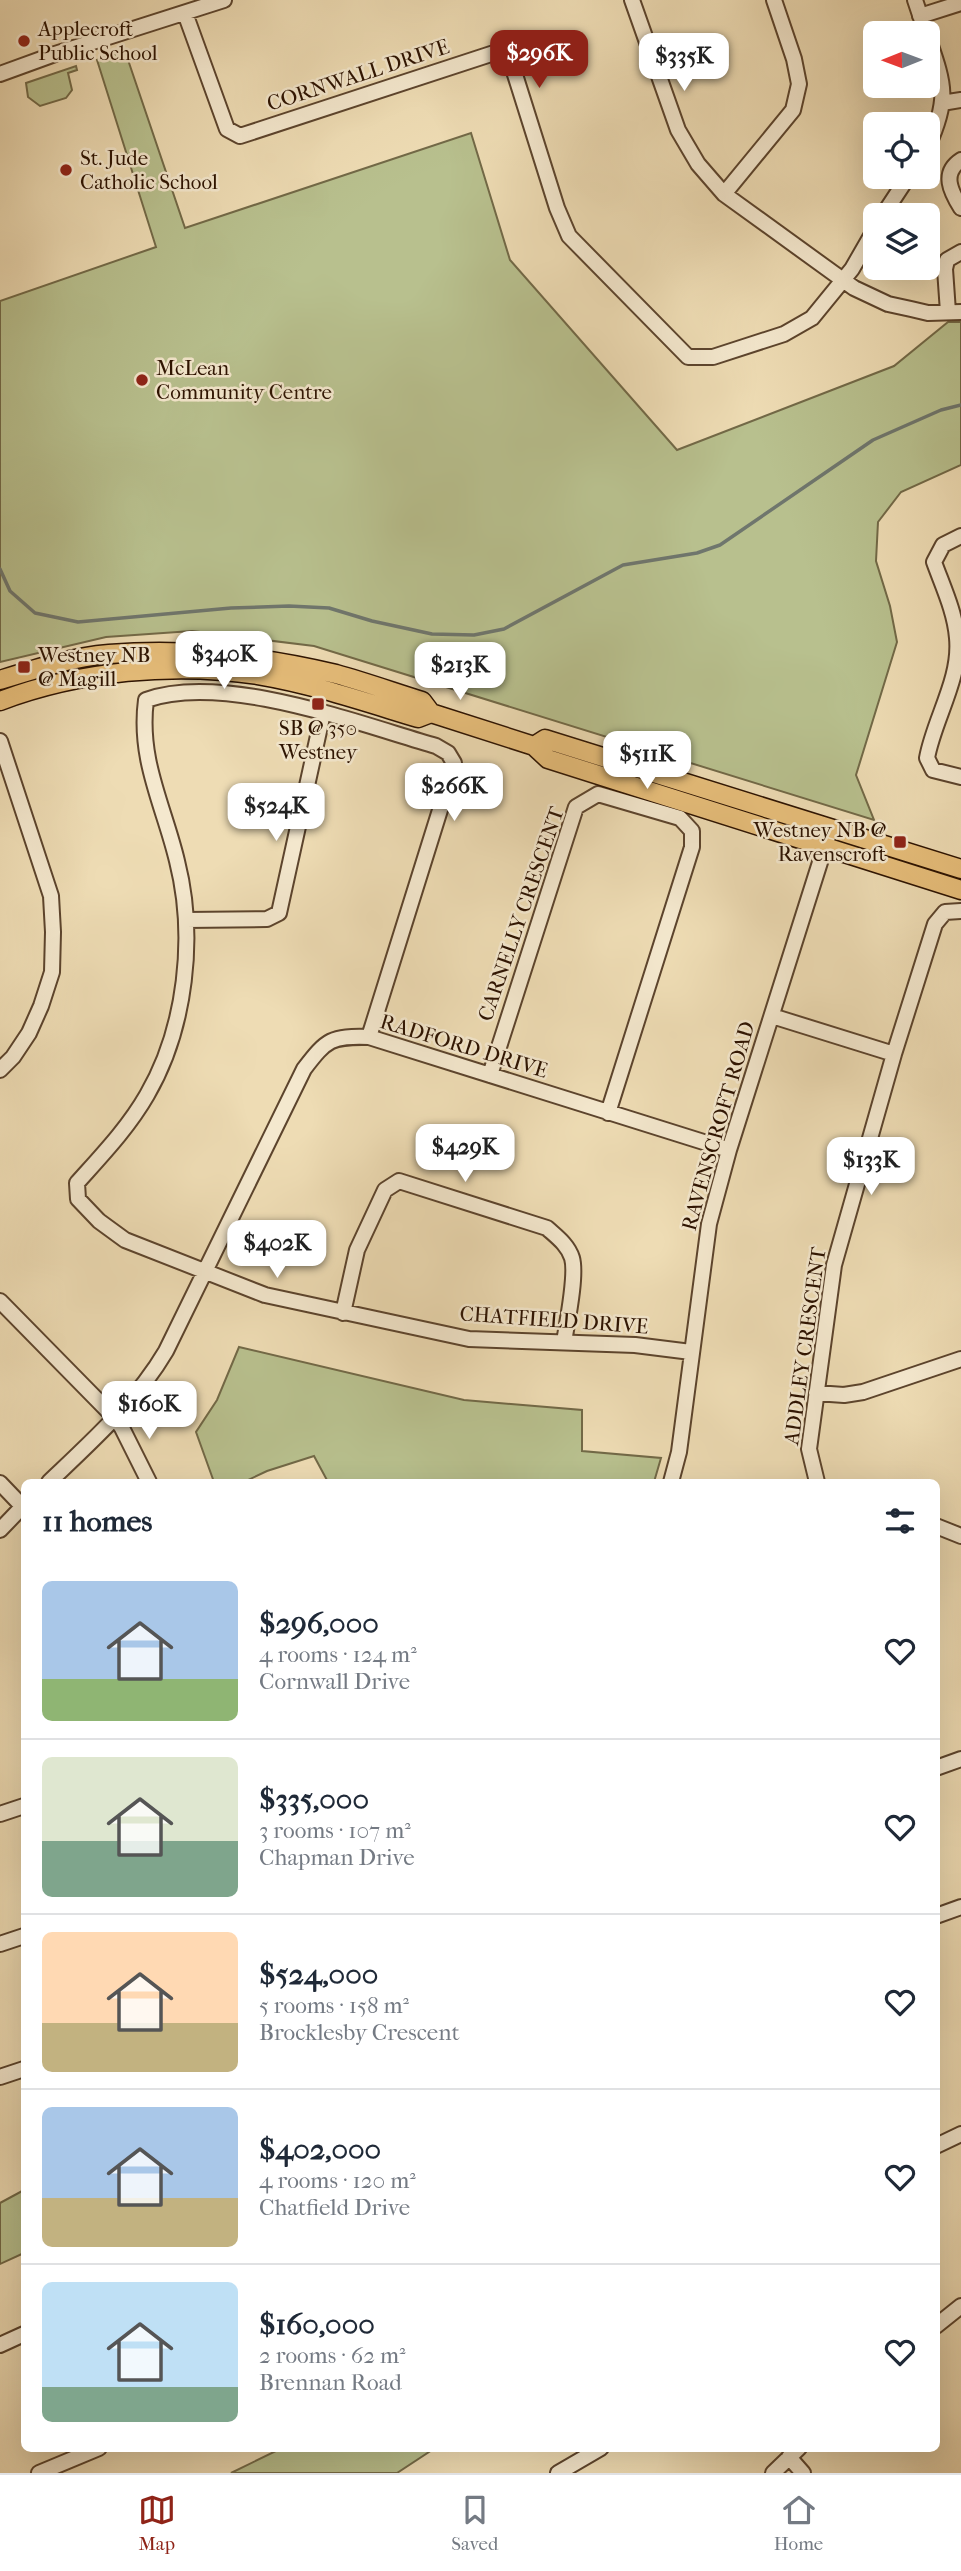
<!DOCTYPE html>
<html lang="en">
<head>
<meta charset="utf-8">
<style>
  :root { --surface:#fff; --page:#f2f2f3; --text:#1f2937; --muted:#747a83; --line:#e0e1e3; --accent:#8f2418 }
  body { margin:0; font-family:"IM FELL French Canon",serif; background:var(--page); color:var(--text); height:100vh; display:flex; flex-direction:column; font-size:26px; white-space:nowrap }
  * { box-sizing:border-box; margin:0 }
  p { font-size:23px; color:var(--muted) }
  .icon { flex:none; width:38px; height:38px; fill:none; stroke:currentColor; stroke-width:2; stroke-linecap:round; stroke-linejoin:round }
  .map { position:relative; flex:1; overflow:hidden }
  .panel { position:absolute; left:21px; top:1479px; width:919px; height:973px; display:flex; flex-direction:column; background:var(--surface); border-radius:10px; box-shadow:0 7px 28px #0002 }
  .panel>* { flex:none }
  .needle { width:46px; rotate:269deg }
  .fabs { position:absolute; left:863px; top:21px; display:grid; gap:14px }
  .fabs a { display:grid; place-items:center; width:77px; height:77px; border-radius:10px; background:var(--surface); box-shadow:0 7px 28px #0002; font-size:35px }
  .price { position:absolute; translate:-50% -60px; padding:0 16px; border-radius:14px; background:#fff; color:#222; font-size:23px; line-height:46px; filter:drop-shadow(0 2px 4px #0008) }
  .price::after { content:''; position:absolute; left:50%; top:42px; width:21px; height:16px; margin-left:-10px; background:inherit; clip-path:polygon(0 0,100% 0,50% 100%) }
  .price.on { background:var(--accent); color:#fff }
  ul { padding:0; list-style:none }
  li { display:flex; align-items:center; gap:21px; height:175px; padding:0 21px }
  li+li { border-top:2px solid var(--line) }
  li span { display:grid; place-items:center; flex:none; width:196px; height:140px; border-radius:10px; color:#555 }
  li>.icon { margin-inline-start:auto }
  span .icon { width:84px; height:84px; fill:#fffc; stroke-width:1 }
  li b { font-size:30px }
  h2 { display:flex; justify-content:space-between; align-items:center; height:84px; padding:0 21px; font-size:30px }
  .dock { display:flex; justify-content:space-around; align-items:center; height:98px; border-top:2px solid var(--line); background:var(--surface); font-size:19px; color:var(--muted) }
  .dock a { display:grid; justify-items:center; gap:4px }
  .dock .on { color:var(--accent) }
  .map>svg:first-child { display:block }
  .green { fill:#b8c08e; stroke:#726947; stroke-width:2 }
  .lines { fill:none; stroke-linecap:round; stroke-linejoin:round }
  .stream { stroke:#6f766d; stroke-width:3.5 }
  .minor-casing { stroke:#5c442d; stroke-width:18 }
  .major-casing { stroke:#2c1200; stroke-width:21 }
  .minor { stroke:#f4e8ce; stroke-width:14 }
  .major { stroke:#e7be7a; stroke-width:18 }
  .poi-dot { fill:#8f2418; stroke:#f4e8ce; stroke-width:2.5 }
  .labels { text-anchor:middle; stroke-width:5; stroke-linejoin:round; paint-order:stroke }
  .poi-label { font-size:21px; fill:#2c1200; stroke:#f4e8ce; text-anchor:start }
  .street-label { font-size:21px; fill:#2c1200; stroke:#f4e8ce }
</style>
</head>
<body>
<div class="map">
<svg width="961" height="2473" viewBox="0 0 961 2473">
  <rect width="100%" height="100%" fill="#eedcb4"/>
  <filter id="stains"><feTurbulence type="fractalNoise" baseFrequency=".00286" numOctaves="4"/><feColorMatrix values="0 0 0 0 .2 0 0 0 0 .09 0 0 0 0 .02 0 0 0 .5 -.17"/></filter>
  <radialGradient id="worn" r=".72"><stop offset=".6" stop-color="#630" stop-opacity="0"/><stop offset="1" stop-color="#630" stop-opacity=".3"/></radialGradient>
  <path class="green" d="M125 51 185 228 471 133 510 260 677 450 894 366 948 322H961V465L901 492 878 522 876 561 890 606 897 642 856 775 874 820 314 646 192 631 106 637 0 662V301L156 247 97 60Z
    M76 66 77 70 68 73 72 90 66 98 40 106 28 97 26 83Z
    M239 1347 464 1400 582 1410V1451L661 1458 654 1482H328L314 1456 267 1471 244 1482H214L196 1432 217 1400Z
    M24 2190V2253L0 2264V2203Z
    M282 2448H435L397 2473H231Z"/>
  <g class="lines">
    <path class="stream" d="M0 569 10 591 35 613 78 622 231 608 289 606 329 608 372 621 432 634 474 635 504 629 623 565 697 553 720 545 873 440 941 410 961 405"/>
    <g class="minor-casing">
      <path id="minor" d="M632 0 678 130 698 164 724 194 854 288 888 304 911 309 928 313 961 312
        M915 0 926 33
        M185 13 227 129 240 136 494 53 504 56 512 65 557 208 569 236 688 357H713L784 334 812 318 852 269 875 229
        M920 16 961 3
        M928 37C944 84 950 98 928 146
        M0 74 55 54 224 0
        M942 103 961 100
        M961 160C941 173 951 192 961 208
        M724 194 793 110 799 84 794 59 774 0
        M883 215 908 177
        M948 312 945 269 947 260 961 252
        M961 536 943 545 934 562C943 587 955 612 957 638 961 679 934 719 927 758L933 770 961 777
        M0 741 51 896 53 932 52 972 41 1006 29 1033 13 1057 0 1070
        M186 920 267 919 279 913 323 713
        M772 1016 894 1054
        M369 1037 450 778 454 763 448 753 436 746C359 724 223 672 146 700 138 760 164 806 177 861 196 936 186 1028 147 1095 128 1128 102 1155 77 1183L78 1199 99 1221 125 1240 265 1295 469 1339 635 1345 691 1352
        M490 1075 576 807 598 794 680 818 692 831V847L608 1113
        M0 1301 114 1417 122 1428 149 1482
        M343 1313 357 1250 385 1190 399 1181 547 1228C557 1237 568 1245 572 1258 577 1275 567 1323 564 1342
        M816 1393 844 1395 863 1392 961 1359
        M49 1482C91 1442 136 1402 166 1351L304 1069C327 1039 331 1036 369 1037L729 1150
        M671 1482 679 1452 709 1224 729 1150 828 837
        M817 1482 809 1449 834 1265 894 1054 935 924 945 912 961 911
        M0 1483 23 1507
        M936 1526 961 1536
        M0 1530 24 1505
        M936 1768 961 1759
        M0 1814 24 1806
        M936 1916 961 1907
        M0 1944 24 1936
        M0 2077 24 2069
        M936 2146 961 2134
        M936 2326 961 2306
        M0 2345 24 2334
        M789 2457 803 2473
        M39 2473 99 2448
        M558 2473 601 2448
        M773 2473 799 2448"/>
    </g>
    <g class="major-casing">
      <path id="major" d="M0 680C35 669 72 657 109 654 185 648 261 656 336 674 365 682 393 692 422 701L431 713 534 746 548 759 961 890
        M0 701C79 671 174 662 258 675 312 684 365 702 418 718L431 713
        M534 746 545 739 961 869"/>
    </g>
    <use href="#minor" class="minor"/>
    <use href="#major" class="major"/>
  </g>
  <g class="poi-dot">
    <circle cx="24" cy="41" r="7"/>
    <circle cx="66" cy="170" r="7"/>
    <circle cx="142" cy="380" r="7"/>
    <rect x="17" y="660" width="14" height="14" rx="3.5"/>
    <rect x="311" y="697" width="14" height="14" rx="3.5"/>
    <rect x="893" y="835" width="14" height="14" rx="3.5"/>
  </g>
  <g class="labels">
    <g class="poi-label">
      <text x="38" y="36">Applecroft<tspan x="38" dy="24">Public School</tspan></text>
      <text x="80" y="165">St. Jude<tspan x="80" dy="24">Catholic School</tspan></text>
      <text x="156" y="375">McLean<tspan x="156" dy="24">Community Centre</tspan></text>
      <text x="38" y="662">Westney NB<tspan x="38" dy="24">@ Magill</tspan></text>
      <text x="318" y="735" text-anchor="middle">SB @ 350<tspan x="318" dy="24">Westney</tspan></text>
      <text x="886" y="837" text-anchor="end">Westney NB @<tspan x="886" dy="24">Ravenscroft</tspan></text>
    </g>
    <g class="street-label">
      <text transform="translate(358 75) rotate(-18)" y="7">CORNWALL DRIVE</text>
      <text transform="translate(521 914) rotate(-71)" y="7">CARNELLY CRESCENT</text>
      <text transform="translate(464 1046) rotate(17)" y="7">RADFORD DRIVE</text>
      <text transform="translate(718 1126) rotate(-74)" y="7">RAVENSCROFT ROAD</text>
      <text transform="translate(554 1320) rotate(4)" y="7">CHATFIELD DRIVE</text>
      <text transform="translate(805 1346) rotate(-82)" y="7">ADDLEY CRESCENT</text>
    </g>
  </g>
  <rect width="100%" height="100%" filter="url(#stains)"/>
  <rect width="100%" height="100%" fill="url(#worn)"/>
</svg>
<div class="fabs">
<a><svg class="needle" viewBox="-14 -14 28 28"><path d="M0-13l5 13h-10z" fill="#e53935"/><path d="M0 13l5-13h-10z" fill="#747a83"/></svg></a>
<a><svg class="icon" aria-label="locate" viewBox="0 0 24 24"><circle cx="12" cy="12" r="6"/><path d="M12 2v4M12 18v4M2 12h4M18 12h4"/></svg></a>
<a><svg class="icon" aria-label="layers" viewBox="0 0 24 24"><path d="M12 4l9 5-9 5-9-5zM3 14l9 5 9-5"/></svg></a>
</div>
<b class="price on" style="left:539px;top:90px">$296K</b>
<b class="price" style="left:684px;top:93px">$335K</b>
<b class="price" style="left:224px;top:691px">$340K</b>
<b class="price" style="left:460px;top:702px">$213K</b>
<b class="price" style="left:647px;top:791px">$511K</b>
<b class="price" style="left:454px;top:823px">$266K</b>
<b class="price" style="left:276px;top:843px">$524K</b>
<b class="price" style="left:465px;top:1184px">$429K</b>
<b class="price" style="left:871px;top:1197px">$133K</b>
<b class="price" style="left:277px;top:1280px">$402K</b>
<b class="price" style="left:149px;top:1441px">$160K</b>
<section class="panel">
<h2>11 homes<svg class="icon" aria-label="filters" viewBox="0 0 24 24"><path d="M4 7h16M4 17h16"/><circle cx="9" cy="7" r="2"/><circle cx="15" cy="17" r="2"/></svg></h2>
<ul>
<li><span style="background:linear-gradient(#a9c7e8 70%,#8fb573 0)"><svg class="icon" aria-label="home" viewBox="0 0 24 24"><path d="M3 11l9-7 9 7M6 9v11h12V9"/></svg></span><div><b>$296,000</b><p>4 rooms · 124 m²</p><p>Cornwall Drive</p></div><svg class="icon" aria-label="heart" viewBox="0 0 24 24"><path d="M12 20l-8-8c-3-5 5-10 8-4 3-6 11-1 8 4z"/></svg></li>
<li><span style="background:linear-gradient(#dfe7d0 60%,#7fa58c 0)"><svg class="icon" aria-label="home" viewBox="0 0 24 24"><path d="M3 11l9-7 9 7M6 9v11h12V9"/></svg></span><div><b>$335,000</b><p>3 rooms · 107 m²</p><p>Chapman Drive</p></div><svg class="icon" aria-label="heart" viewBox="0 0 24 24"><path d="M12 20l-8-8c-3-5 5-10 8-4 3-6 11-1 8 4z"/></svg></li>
<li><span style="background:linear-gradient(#ffd9b3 65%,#c2b280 0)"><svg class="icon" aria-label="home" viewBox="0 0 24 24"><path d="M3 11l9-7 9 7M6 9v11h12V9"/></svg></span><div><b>$524,000</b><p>5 rooms · 158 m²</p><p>Brocklesby Crescent</p></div><svg class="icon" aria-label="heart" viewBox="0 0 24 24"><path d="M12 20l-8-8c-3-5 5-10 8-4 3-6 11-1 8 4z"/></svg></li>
<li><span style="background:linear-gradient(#a9c7e8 65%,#c2b280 0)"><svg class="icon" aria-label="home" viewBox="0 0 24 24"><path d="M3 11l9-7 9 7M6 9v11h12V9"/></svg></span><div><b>$402,000</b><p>4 rooms · 120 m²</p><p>Chatfield Drive</p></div><svg class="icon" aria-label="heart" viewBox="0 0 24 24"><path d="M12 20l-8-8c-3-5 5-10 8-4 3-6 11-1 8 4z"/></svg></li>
<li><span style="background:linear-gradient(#bfe0f5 75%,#7fa58c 0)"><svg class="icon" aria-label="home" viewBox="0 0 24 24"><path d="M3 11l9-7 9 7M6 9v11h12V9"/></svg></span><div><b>$160,000</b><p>2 rooms · 62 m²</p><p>Brennan Road</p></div><svg class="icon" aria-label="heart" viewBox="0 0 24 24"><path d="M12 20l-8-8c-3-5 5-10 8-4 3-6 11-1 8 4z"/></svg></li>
</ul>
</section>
</div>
<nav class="dock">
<a class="on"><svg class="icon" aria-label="map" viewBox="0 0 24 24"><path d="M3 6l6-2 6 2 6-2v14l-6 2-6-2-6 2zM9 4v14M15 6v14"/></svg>Map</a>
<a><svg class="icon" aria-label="saved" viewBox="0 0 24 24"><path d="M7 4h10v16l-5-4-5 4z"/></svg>Saved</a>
<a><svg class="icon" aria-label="home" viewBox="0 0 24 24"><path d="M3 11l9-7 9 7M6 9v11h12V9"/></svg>Home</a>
</nav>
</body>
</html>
